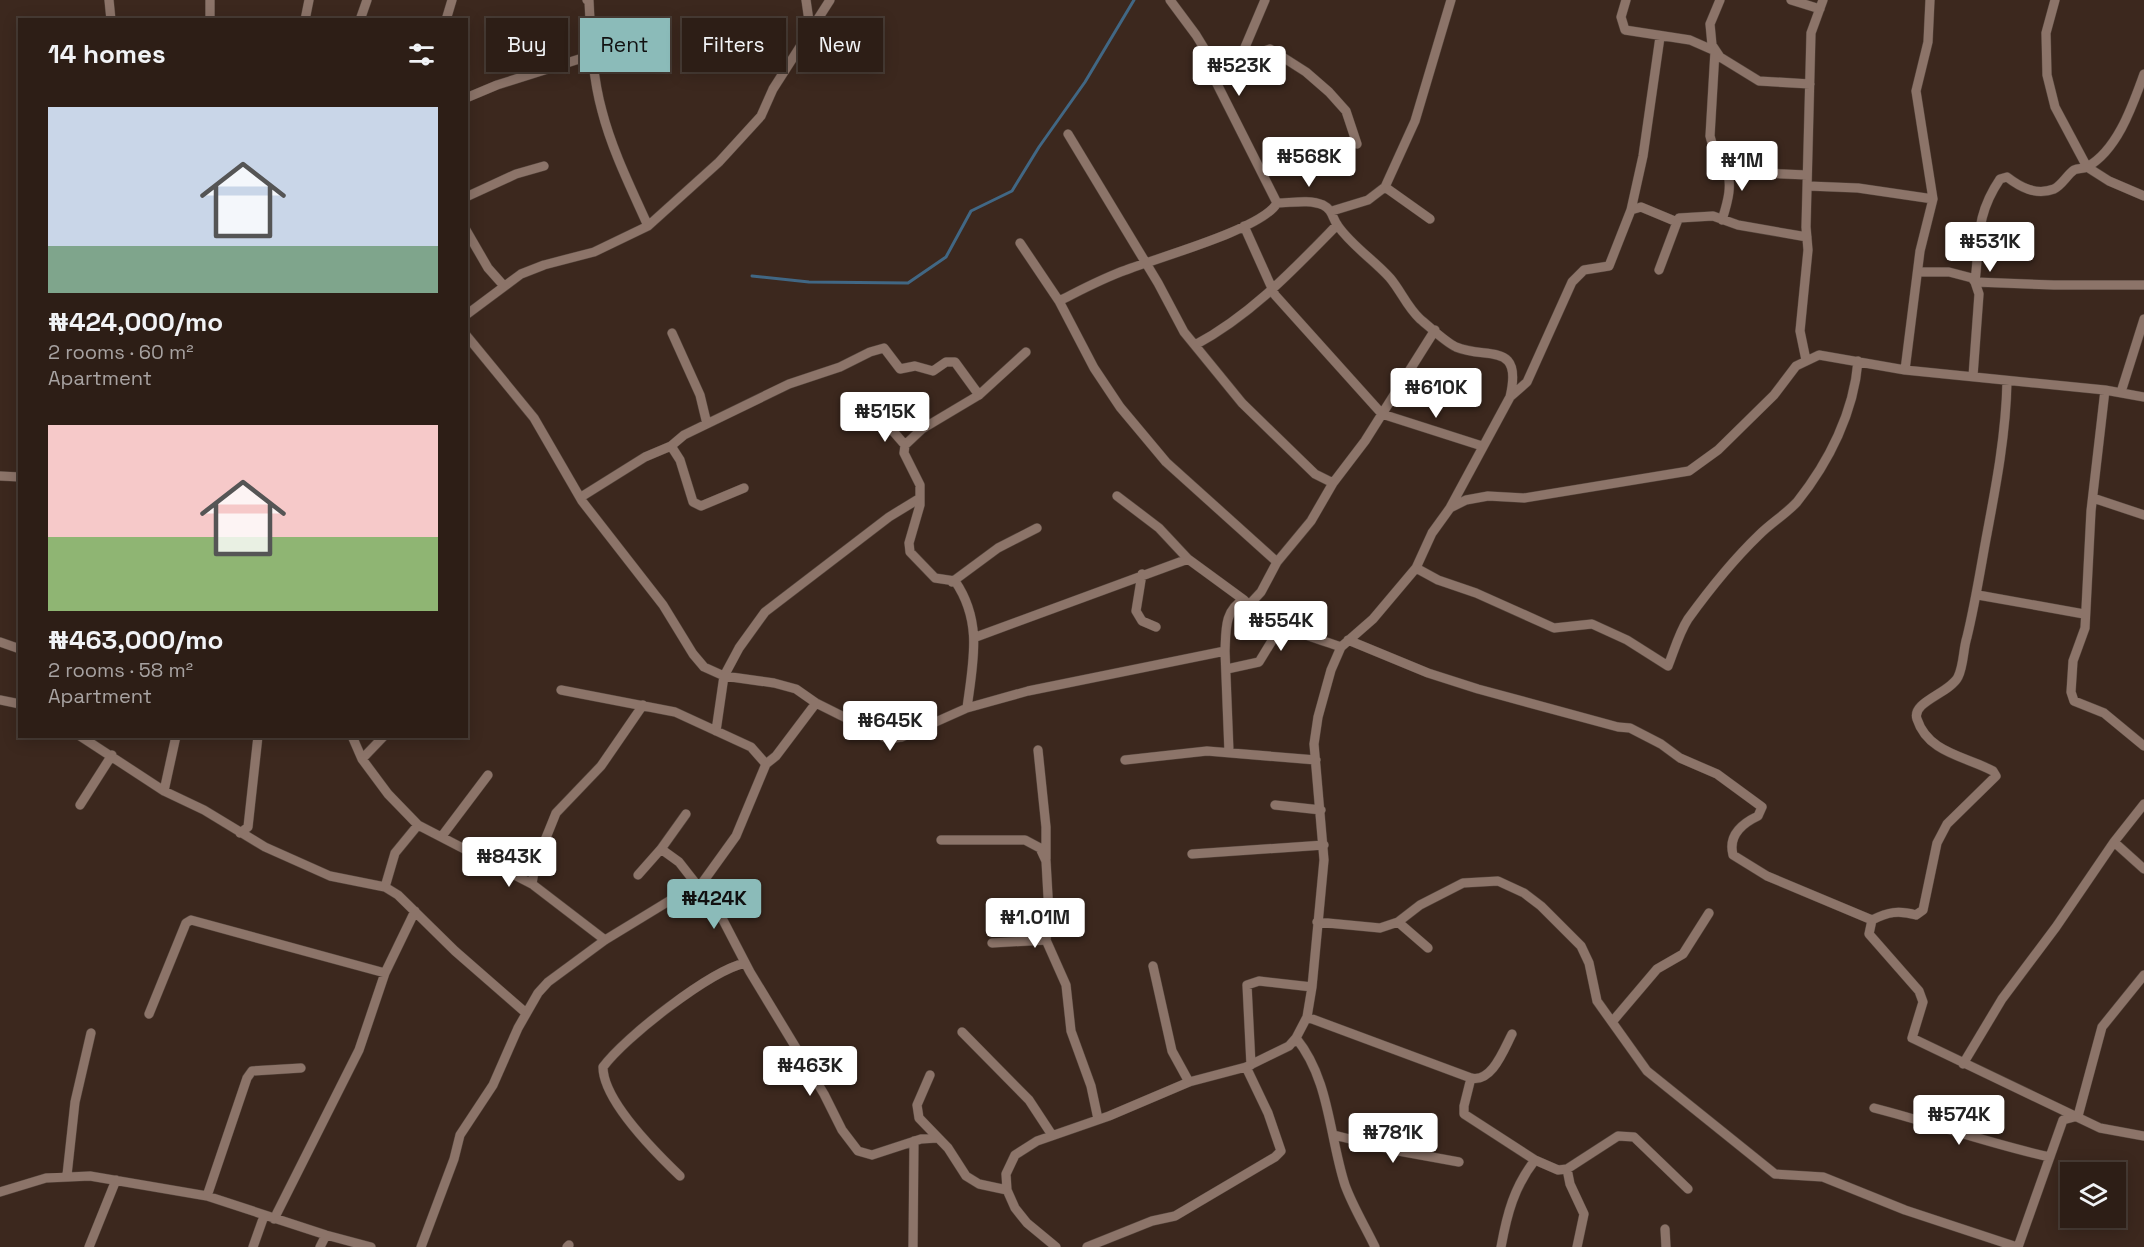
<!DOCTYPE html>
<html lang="en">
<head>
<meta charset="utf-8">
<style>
  :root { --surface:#2d1e16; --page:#392b23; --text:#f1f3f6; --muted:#a7a2a1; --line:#483c35; --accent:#8bbbb9 }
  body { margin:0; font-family:"Space Grotesk",sans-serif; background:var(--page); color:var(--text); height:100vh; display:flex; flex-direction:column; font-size:22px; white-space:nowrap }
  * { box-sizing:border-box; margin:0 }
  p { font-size:20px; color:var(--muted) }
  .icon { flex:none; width:33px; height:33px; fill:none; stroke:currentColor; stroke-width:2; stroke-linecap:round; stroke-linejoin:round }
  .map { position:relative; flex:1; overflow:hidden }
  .side { position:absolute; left:18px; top:18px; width:450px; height:720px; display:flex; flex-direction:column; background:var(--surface); border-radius:0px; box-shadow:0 3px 15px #0003,0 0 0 2px var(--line) }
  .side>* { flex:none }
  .top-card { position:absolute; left:486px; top:18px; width:570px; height:54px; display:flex; gap:12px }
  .controls { position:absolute; left:2060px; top:1162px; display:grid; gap:12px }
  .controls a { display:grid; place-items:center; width:66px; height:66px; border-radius:0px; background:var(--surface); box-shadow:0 3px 15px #0003,0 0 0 2px var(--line); font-size:30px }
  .price { position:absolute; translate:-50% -51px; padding:0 14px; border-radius:6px; background:#fff; color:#222; font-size:20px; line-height:39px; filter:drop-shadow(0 2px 3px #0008) }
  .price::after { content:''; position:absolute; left:50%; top:36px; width:18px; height:14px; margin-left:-9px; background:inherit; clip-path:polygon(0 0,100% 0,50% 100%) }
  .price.active { background:var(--accent); color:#111 }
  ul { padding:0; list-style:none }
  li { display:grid; align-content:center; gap:12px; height:318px; padding:0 30px }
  li span { display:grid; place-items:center; height:186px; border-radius:0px; color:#555 }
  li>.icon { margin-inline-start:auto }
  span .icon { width:108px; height:108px; fill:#fffc; stroke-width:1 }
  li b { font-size:26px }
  h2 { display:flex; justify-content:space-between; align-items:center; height:72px; padding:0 30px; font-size:26px }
  .pill { padding:0 21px; border-radius:0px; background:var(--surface); box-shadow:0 3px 15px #0003,0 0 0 2px var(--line); font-size:21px; line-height:54px }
  .pill.active { background:var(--accent); color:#111 }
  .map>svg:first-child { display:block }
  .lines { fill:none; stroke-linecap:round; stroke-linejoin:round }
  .stream { stroke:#416784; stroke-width:3 }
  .minor-casing { stroke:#55453c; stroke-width:10 }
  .minor { stroke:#8c7469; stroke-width:9 }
</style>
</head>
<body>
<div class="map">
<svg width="2144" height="1247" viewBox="0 0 2144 1247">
  <rect width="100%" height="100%" fill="#3c281e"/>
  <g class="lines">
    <path class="stream" d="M752 276 809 282 908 283 946 257 971 211 1012 191 1039 147 1085 82 1134 0"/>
    <g class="minor-casing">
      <path id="minor" d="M109 0 111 20
        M587 0 589 1C591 38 592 75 602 111 612 150 631 188 648 226
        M806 0 810 28
        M1170 0 1196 35 1218 71
        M1265 0 1240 59 1218 71 1215 80 1277 203
        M1626 0 1621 17 1625 30 1690 40 1715 51 1710 136C1713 150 1719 156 1725 167 1734 183 1727 204 1722 220
        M1720 0 1710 24 1712 45 1720 57 1759 81 1810 84
        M1791 0 1820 9
        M2055 0 2046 33 2047 75 2055 107 2087 167 2109 181 2144 196
        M210 20V0
        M305 20 309 0
        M360 20 367 0
        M446 20 452 0
        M1660 37 1643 156 1631 210 1641 207 1677 222 1679 218 1713 216 1738 225 1807 237
        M1240 59 1270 49 1306 72 1329 92 1346 111 1357 144
        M466 98 497 85 592 55
        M1068 134 1158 283 1184 332 1242 403 1315 474 1333 483
        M1725 166 1743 172 1807 175
        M1808 186 1858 188 1933 199
        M1385 187 1430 219
        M466 197 516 174 544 166
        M1277 203C1291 203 1309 199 1323 205 1333 210 1332 218 1338 226 1352 246 1374 260 1390 278 1401 291 1407 307 1420 319 1430 327 1445 342 1456 347 1488 360 1523 341 1510 397
        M1332 211 1368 200 1385 187 1415 121 1451 0
        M1244 226 1275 295 1382 414 1482 446
        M466 230 488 268 504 286
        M1020 243 1059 301 1094 368 1120 407 1166 462 1277 562 1261 592 1248 606
        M1659 270 1677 222
        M1919 272H1949L1972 278 1975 282C1980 240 1975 216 2000 179L2007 177C2020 187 2036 196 2054 189 2062 185 2067 175 2074 170 2078 168 2083 169 2087 167 2118 150 2133 104 2144 74
        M1059 301C1081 290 1103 278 1126 270 1156 258 1263 229 1277 203
        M466 315 521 274 544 265 594 252 648 226 719 162 761 116 773 89 830 0
        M672 333 700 395 707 424
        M466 335 534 418 582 501 663 605 693 654 704 667 724 676 774 683 796 689 816 703 888 739 902 737 967 708 1028 691 1225 651C1226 632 1224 609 1244 600 1260 622 1315 638 1341 647
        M1195 345C1251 315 1293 270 1337 225
        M1806 360 1800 331 1808 250 1806 227 1811 33 1823 0
        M1905 370 1920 251 1933 199 1916 91 1928 42 1930 0
        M1973 376 1979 294 1975 282 2054 285H2144
        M2007 381C2006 434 1996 486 1986 539 1980 572 1975 604 1967 637 1963 649 1964 665 1958 677 1950 693 1911 702 1917 719 1928 753 1965 756 1993 771L1996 776 1947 824 1937 843 1923 910 1916 915C1898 910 1888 912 1872 920L1869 934 1919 991 1923 1002 1912 1038 2100 1128 2144 1136
        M2105 390 2091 511 2085 628 2073 661 2071 692 2074 701 2104 713 2144 746
        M2121 392 2144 319
        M885 422 905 445
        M671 446 680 460 693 502 701 506 744 488
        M0 476 20 477
        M1117 496 1159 528 1188 559
        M581 497 645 457 671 446 684 435 789 384 840 367 870 352 884 348 900 369 915 366 933 371 946 362H955L979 395
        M2093 498 2144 515
        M1450 508 1510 397 1527 382 1572 282 1584 270 1609 266 1631 210
        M1277 562 1311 521 1333 483 1365 441 1435 330
        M1416 568 1438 580 1476 593 1554 628 1592 624 1627 640 1668 666C1674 651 1679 633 1688 619 1709 590 1733 560 1759 535 1771 523 1786 514 1797 502 1829 462 1854 412 1858 361
        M1142 574 1136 611 1142 621 1156 627
        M952 582 998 548 1037 528
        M1978 595 2084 614
        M976 637 1188 559 1244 600
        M1348 640 1428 673 1478 689 1618 727 1630 728 1661 744 1680 758 1717 774 1762 807 1758 816C1741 824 1728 836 1733 855L1767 876 1872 920
        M0 642 20 649
        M1225 651 1229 752
        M1227 669 1259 662 1281 626
        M561 690 675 712 751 747 766 764
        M0 700 20 704
        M967 708C973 662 983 622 955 581L935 578 910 552 909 543 920 505V485L904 453 905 445 922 429 979 395 1026 352
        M716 731 724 676 739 648 765 612 889 517 920 498
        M80 736 164 791 204 810 265 847 330 876 385 887 398 895 455 951 526 1013
        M352 736 362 759 388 794 418 825 532 884 605 940
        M1038 750 1046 827V859
        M362 759 384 736
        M1125 760 1207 751 1316 760
        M164 791 176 736
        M80 805 112 755
        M1275 805 1321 810
        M240 833 248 827 258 736
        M442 836 488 775
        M941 840H1025L1040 848 1046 861 1049 914 1046 940 1066 985 1071 1031 1091 1086 1098 1119
        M2114 842 2144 869
        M661 849 679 862 697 885 711 897 750 972 824 1094 842 1130 858 1151 872 1155 921 1139 937 1138
        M1192 854 1324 845
        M638 875 661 849 686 814
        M532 884 535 865 556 813 601 766 643 705
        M700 886 736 836 766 764 776 756 816 703
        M385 887 395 853 418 825
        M1317 922 1380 928 1398 922 1420 905 1463 883 1498 881 1524 893 1541 906 1581 946 1589 963 1597 1001 1647 1071 1775 1174 1823 1177 1905 1210 2017 1247
        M1398 922 1428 948
        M992 943 1046 940
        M1153 966 1172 1051 1189 1082
        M149 1014 186 923 191 920 385 973
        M1307 1017 1471 1078 1464 1106V1114L1535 1160 1558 1170 1567 1169 1618 1136 1634 1137 1688 1189
        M1612 1022 1657 969 1683 954 1709 913
        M962 1032 1029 1100 1052 1135
        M1296 1038C1330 1080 1329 1136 1345 1185 1353 1207 1365 1226 1375 1247
        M1963 1064 2002 999 2056 927 2114 842 2144 804
        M1251 1065 1247 985 1259 981 1312 987
        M930 1075 917 1105 919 1118 948 1148 966 1176 979 1184 1007 1190
        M1471 1078C1492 1083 1504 1049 1512 1034
        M1874 1108C1933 1123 1990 1144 2050 1157
        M1334 1135 1393 1150 1459 1162
        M1567 1169 1570 1184 1584 1214 1577 1247
        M67 1175 75 1102 91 1033
        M680 1176C657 1154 603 1101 603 1067 625 1037 710 971 745 963
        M0 1192 46 1178 90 1176 207 1196 326 1235 371 1247
        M207 1196 247 1078 252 1071 301 1068
        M274 1219 359 1050 385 973 415 911
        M1665 1229 1666 1247
        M89 1247 116 1180
        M253 1247 264 1216
        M320 1247 326 1235
        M421 1247 454 1159 460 1135 493 1085 518 1028 538 993 548 982 605 940 692 887 700 886 705 890
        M567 1247 569 1245
        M913 1247 914 1141
        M1056 1247 1027 1223 1015 1208 1007 1190 1006 1174 1015 1155 1037 1141 1109 1116 1189 1082 1246 1067 1289 1046 1296 1038 1307 1017 1312 987 1324 860 1314 744 1318 717 1331 670 1341 647 1373 619 1416 568 1432 533 1450 508 1466 500 1488 496 1524 498 1689 471 1718 450 1774 395 1796 366 1819 355 1905 370 2105 390 2144 397
        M1087 1247 1152 1221 1175 1216 1275 1157 1281 1151 1268 1113 1246 1067
        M1501 1247C1507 1214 1514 1187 1535 1160
        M2018 1247 2063 1120 2078 1116 2102 1027 2144 975"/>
    </g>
    <use href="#minor" class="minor"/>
  </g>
</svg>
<div class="controls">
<a><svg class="icon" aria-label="layers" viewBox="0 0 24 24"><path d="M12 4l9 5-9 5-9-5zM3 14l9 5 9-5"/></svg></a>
</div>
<b class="price" style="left:1239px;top:97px">₦523K</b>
<b class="price" style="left:1309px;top:188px">₦568K</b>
<b class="price" style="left:1742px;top:192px">₦1M</b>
<b class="price" style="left:1990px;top:273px">₦531K</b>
<b class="price" style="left:1436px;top:419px">₦610K</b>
<b class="price" style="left:885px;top:443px">₦515K</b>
<b class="price" style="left:1281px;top:652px">₦554K</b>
<b class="price" style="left:890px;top:752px">₦645K</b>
<b class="price" style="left:509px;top:888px">₦843K</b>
<b class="price active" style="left:714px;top:930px">₦424K</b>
<b class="price" style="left:1035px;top:949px">₦1.01M</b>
<b class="price" style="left:810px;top:1097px">₦463K</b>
<b class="price" style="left:1959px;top:1146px">₦574K</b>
<b class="price" style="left:1393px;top:1164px">₦781K</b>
<div class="top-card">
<a class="pill">Buy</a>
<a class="pill active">Rent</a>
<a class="pill">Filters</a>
<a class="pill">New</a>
</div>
<section class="side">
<h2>14 homes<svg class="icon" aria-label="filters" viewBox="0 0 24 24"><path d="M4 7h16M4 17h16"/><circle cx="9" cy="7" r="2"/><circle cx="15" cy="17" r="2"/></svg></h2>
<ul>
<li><span style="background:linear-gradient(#c9d6e8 75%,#7fa58c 0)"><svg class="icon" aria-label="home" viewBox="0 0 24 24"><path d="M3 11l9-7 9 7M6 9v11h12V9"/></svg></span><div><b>₦424,000/mo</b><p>2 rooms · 60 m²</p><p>Apartment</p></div></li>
<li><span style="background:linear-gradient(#f6c9c9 60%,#8fb573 0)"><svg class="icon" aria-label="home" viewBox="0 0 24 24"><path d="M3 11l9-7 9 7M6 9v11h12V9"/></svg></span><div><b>₦463,000/mo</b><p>2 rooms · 58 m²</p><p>Apartment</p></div></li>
</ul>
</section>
</div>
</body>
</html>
